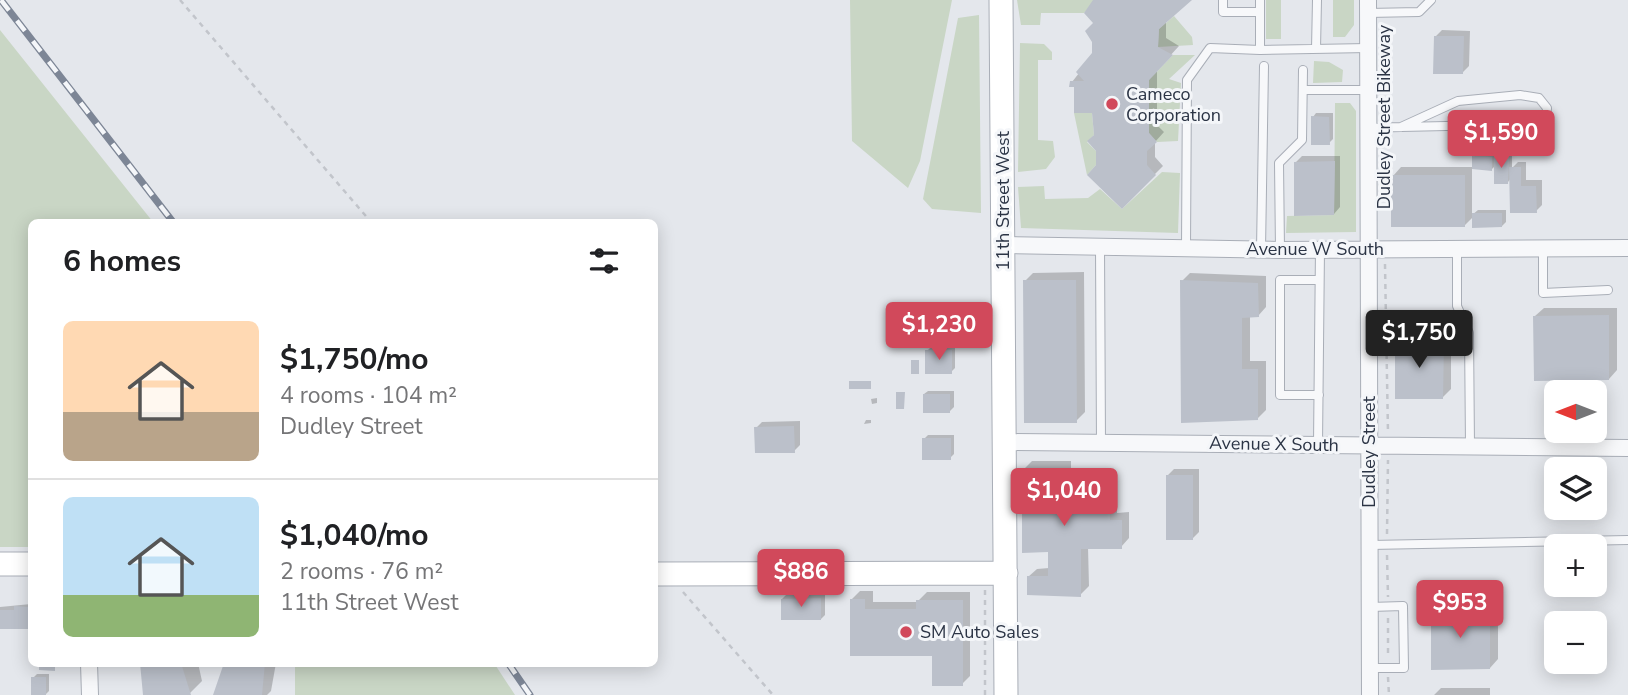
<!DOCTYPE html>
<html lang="en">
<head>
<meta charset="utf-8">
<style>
  :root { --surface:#fff; --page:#f2f2f2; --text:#202124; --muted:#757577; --line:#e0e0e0; --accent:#d1495b }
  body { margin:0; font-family:"Nunito Sans",sans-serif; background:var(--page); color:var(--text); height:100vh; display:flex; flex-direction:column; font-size:26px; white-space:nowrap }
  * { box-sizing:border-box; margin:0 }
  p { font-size:23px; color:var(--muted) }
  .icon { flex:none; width:38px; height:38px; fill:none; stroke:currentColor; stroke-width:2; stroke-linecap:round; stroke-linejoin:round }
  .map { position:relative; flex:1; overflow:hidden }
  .drawer { position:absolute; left:28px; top:219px; width:630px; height:448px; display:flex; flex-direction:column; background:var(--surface); border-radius:10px; box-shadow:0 4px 18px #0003 }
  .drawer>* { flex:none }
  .needle { width:46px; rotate:270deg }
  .buttons { position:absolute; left:1544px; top:380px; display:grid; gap:14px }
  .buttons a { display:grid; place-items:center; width:63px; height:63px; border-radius:10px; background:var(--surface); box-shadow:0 4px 18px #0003; font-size:35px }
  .price { position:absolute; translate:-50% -60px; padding:0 16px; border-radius:7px; background:var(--accent); color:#fff; font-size:23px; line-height:46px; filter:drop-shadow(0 2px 4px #0008) }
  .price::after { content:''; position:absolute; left:50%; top:42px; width:21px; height:16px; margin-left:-10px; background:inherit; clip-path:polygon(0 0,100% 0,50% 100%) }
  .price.active { background:#222; color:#fff }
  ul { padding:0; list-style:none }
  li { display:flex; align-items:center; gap:21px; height:175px; padding:0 35px }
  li+li { border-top:2px solid var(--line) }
  li span { display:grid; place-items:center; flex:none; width:196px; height:140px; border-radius:10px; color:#555 }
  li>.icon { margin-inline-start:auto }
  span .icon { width:84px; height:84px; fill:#fffc; stroke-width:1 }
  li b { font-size:30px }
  h2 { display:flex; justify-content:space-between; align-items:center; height:84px; padding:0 35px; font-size:30px }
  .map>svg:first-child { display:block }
  .green { fill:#c9d6c5 }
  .shadow { fill:#0003 }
  .building { fill:#bbc0ca }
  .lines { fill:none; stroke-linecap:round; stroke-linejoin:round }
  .lane-casing { stroke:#a9aeb7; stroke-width:10 }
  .street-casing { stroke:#a9aeb7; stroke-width:18 }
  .secondary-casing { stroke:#a9aeb7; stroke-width:25 }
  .path { stroke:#c2c5cb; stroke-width:2.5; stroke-dasharray:5 5; stroke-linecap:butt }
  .lane { stroke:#f7f8fa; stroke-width:8 }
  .street { stroke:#f7f8fa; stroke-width:16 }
  .secondary { stroke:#fff; stroke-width:23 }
  .rail-casing { stroke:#7d8696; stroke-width:7 }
  .rail { stroke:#f4f6f9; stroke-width:4.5; stroke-dasharray:13; stroke-linecap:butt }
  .poi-dot { fill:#d1495b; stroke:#f4f6f9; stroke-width:2.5 }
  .labels { text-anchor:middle; stroke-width:6; stroke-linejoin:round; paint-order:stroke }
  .poi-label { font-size:18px; fill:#2b3445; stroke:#f4f6f9; text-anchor:start }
  .street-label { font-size:18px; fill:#2b3445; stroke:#f4f6f9 }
</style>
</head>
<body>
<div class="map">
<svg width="1628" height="695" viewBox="0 0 1628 695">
  <rect width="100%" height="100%" fill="#e4e7ec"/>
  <path class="green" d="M850 0H952L920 161 908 188 852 141Z
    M1017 0H1093V3L1084 13H1041L1040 25H1021Z
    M1266 0H1281V39H1266Z
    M1333 0H1354V25L1345 37H1333Z
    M979 15 981 213 932 209 923 199 958 18Z
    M1174 16 1192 37 1193 45 1158 47 1159 29Z
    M0 30 153 222H32L31 547H0Z
    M1020 43 1044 44 1052 52V60H1038V140L1053 141 1055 157 1046 169 1018 172Z
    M1173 55H1195L1169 79 1181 83 1178 141 1157 142 1149 133V80Z
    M1314 61 1329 62 1343 70 1342 82 1313 83Z
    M1335 103H1350L1356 111V232L1286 233 1287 216 1334 215Z
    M1074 113H1092L1094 135 1087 142 1096 151V165L1087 175Z
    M1162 172 1180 173 1178 233 1021 228 1018 187 1044 186 1045 199 1088 198 1100 189 1122 209Z
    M295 663H494L515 695H295Z"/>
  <path class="shadow" d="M1094 0H1190L1166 20V38L1179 46 1157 70V125L1164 132 1155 142V157L1163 166 1122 207 1098 166 1094 111 1072 82 1094 54Z
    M1442 30 1470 31 1469 66 1463 72 1436 36Z
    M1316 113H1333V139L1329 143 1313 117Z
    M1478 153H1495V158L1500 154H1512V168L1518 162H1526V180H1542V205L1536 211 1511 178 1508 182 1496 165 1492 169 1472 167V215L1478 210H1506V222L1502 226 1474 216 1464 226 1393 176 1401 167H1474V157Z
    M1302 156H1340V207L1334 214 1296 162Z
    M1084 272 1085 412 1076 421 1025 281 1033 273Z
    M1190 273 1266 276V307L1258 316H1250V361H1266V410L1258 418 1182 281Z
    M1544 308H1617V370L1609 379 1535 316Z
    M1405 334H1451V389L1443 397 1397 343Z
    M931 347H955V368L951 372 927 351Z
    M928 391H954V407L950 411 924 394Z
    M877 398V403L872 404 871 399Z
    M866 420H871V423L864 424Z
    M800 421V445L794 451 756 428 762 422Z
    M928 435H954V454L950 458 924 439Z
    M1032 461H1071V476H1117V513L1129 512V538L1121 547H1088L1089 586 1080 595 1028 577 1037 569 1049 568V551L1023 470Z
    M1174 469H1199V532L1193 538 1168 475Z
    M860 591H873V602H917L927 592H970V676L962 684 934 654H852V599Z
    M786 595H825V615L821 619 782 599Z
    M31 604V623L27 627H0V607Z
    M1441 604H1498V659L1490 668 1432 613Z
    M141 663H198L202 681 190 693 145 695Z
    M224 663H276L271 691 267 695H221Z
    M37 674H49V691L45 695 33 678Z
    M1441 688H1490V695H1434Z"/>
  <path class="building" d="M1093 0H1192L1159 29 1158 47 1173 55 1149 80V133L1157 142 1147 151V165L1156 175 1122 209 1087 175 1096 165V151L1087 141 1094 135 1092 113H1074V87H1069L1070 81H1084L1076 72 1092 53V42L1085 31 1093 23 1084 13Z
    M1434 36H1464L1463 74H1433Z
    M1311 116 1329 117 1330 145H1311Z
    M1472 156 1492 157V171L1472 169Z
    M1494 157H1509L1508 184H1494Z
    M1335 161 1334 215 1294 216V162Z
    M1509 167H1521V186H1536L1537 213H1510Z
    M1391 175H1465V227H1391Z
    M1472 213H1502V227L1472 228Z
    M1023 280H1076L1077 423H1024Z
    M1180 280 1258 283 1259 317 1242 318V369H1258V420L1181 423Z
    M1609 315V380L1534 381 1533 316Z
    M1395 342H1444L1443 399H1395Z
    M925 350H952V374H925Z
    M911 360H919V374H911Z
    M849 381H871V389H849Z
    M896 392H905L904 409H896Z
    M923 394H950V413H923Z
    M794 426 795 453H755L754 427Z
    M922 438H951V460H922Z
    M1022 469H1063V484H1109L1110 520H1122V549H1081V597L1027 595V576H1048V552L1022 553Z
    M1166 475H1193V540H1166Z
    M821 598V620H781V599Z
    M850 599H865V609H916V600H963V686H932V656H850Z
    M14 606 28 607V629H0V610H14Z
    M1490 611V669L1431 670V612Z
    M39 663H55V671L39 670Z
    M140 663H181L191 695H143Z
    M224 663H265L262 695H213Z
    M31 677H46V695H31Z"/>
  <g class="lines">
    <g class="lane-casing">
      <path id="lane" d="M1223 0V12H1260
        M1260 0V50L1368 48
        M1368 13 1419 12 1431 0
        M1316 49 1317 0
        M1303 90H1368
        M1368 128 1401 127 1534 124 1546 118 1547 108 1539 98 1520 95 1458 101 1401 127
        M1100 247 1101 443
        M1186 247 1187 80 1210 48 1260 50
        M1543 248V293L1608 290
        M1261 249 1264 66
        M1457 249V306L1469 333 1470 446
        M1280 250 1279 163 1302 140 1303 70
        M1319 395H1280V280H1319
        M1318 444 1320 249
        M1370 545 1628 540
        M1370 607 1403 606 1404 668H1370"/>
    </g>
    <g class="street-casing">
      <path id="street" d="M1368 0 1370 695
        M1003 245 1280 250 1628 248
        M1004 442 1628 448
        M89 663 90 695"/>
    </g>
    <g class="secondary-casing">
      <path id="secondary" d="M1001 0 1006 695
        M0 564H32
        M654 574 1006 573"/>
    </g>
    <path class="path" d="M180 0 371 222
      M1385 264 1388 433
      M1387 534 1388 460
      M1387 555 1388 597
      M985 590V695
      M683 592 773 695
      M1388 618V657
      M1388 677 1389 695"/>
    <use href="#lane" class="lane"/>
    <use href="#street" class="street"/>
    <use href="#secondary" class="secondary"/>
    <g class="rail-casing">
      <path id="rail" d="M1 0 173 222
        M508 663 530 695"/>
    </g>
    <use href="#rail" class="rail"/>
  </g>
  <g class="poi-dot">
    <circle cx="1112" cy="104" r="7"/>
    <circle cx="906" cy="632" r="7"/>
  </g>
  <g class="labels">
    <g class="poi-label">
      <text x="1126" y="100">Cameco<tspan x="1126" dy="21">Corporation</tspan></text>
      <text x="920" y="638">SM Auto Sales</text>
    </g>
    <g class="street-label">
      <text transform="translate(1384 117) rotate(-90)" y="6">Dudley Street Bikeway</text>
      <text transform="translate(1003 201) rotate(-90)" y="6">11th Street West</text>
      <text x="1315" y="255">Avenue W South</text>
      <text transform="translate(1274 444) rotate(1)" y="6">Avenue X South</text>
      <text transform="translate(1369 452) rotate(-90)" y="6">Dudley Street</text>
    </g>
  </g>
</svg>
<div class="buttons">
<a><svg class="needle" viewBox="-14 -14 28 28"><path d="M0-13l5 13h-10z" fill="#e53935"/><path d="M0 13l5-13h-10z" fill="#757577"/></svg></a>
<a><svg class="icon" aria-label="layers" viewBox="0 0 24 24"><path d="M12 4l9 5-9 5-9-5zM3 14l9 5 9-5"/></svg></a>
<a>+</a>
<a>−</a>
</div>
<b class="price" style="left:1501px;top:170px">$1,590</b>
<b class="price" style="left:939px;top:362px">$1,230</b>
<b class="price active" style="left:1419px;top:370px">$1,750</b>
<b class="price" style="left:1064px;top:528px">$1,040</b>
<b class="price" style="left:801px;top:609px">$886</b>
<b class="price" style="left:1460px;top:640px">$953</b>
<section class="drawer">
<h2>6 homes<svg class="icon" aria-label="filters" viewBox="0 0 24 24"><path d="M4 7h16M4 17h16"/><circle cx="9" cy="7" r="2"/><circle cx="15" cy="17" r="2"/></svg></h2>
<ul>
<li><span style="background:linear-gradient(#ffd9b3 65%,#b9a48a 0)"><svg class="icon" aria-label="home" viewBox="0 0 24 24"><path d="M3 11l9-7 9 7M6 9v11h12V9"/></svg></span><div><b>$1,750/mo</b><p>4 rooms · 104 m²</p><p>Dudley Street</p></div></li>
<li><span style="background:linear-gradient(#bfe0f5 70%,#8fb573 0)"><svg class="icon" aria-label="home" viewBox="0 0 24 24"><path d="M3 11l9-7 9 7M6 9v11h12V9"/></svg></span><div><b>$1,040/mo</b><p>2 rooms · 76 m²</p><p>11th Street West</p></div></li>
</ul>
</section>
</div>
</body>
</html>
